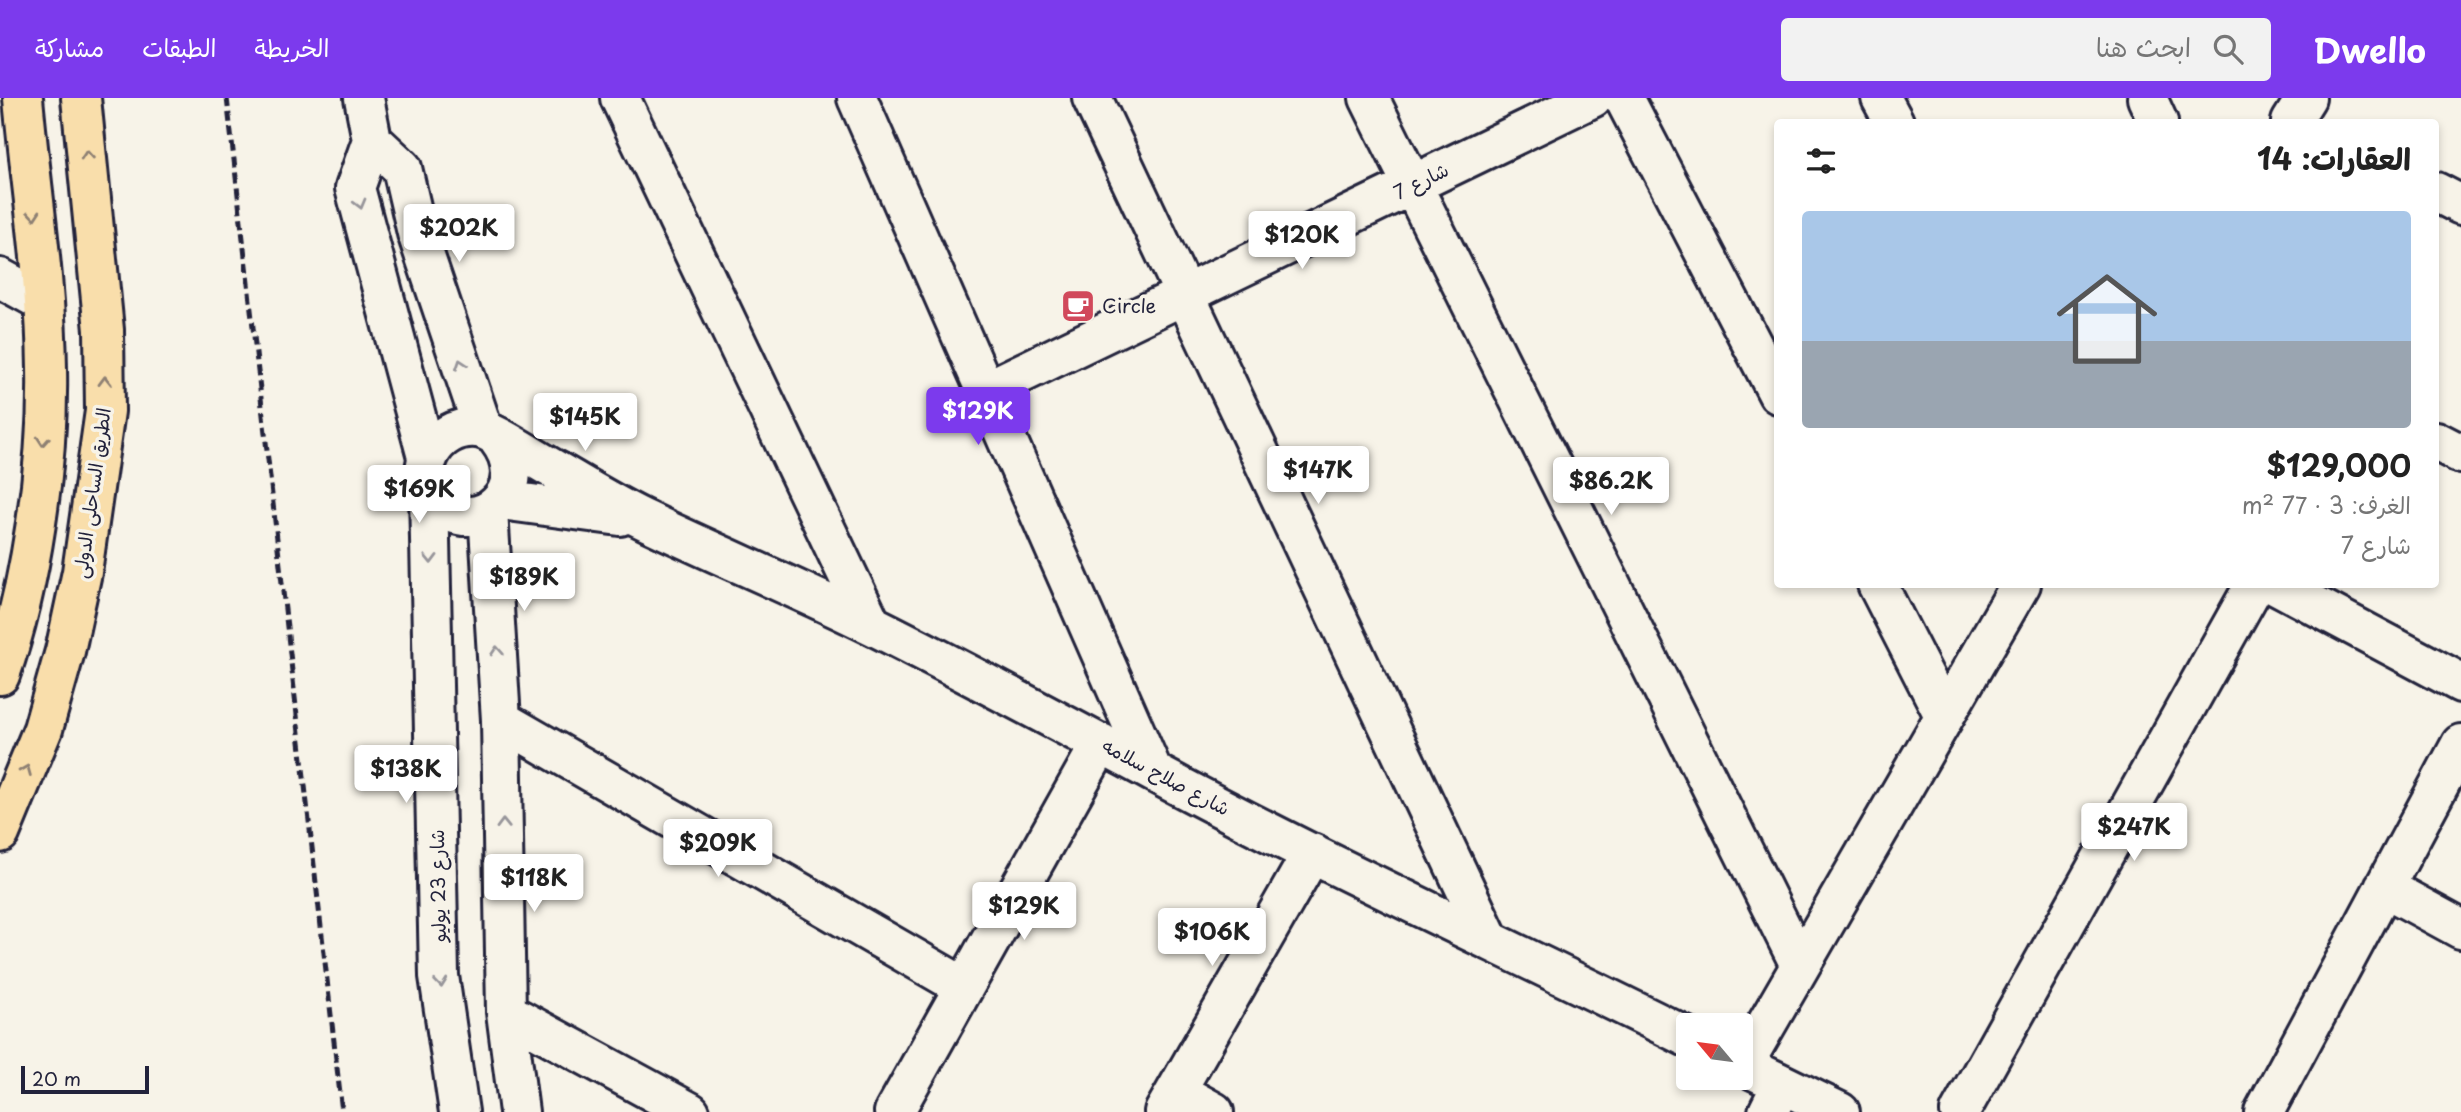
<!DOCTYPE html>
<html lang="ar">
<head>
<meta charset="utf-8">
<style>
  :root { --surface:#fff; --page:#f2f2f2; --text:#222; --muted:#767676; --line:#e0e0e0; --accent:#7c3aed }
  body { margin:0; font-family:"Playpen Sans","Playpen Sans Arabic",sans-serif; background:var(--page); color:var(--text); direction:rtl; height:100vh; display:flex; flex-direction:column; font-size:26px; white-space:nowrap }
  * { box-sizing:border-box; margin:0 }
  p { font-size:23px; color:var(--muted) }
  .icon { flex:none; width:38px; height:38px; fill:none; stroke:currentColor; stroke-width:2; stroke-linecap:round; stroke-linejoin:round }
  .map { position:relative; flex:1; overflow:hidden; direction:ltr }
  .side { position:absolute; left:1774px; top:21px; width:665px; height:469px; display:flex; flex-direction:column; background:var(--surface); border-radius:7px; box-shadow:0 4px 10px #0003; direction:rtl }
  .side>* { flex:none }
  .needle { width:46px; rotate:299deg }
  .tools { position:absolute; left:1676px; top:915px; display:grid; gap:14px }
  .tools a { display:grid; place-items:center; width:77px; height:77px; border-radius:7px; background:var(--surface); box-shadow:0 4px 10px #0003; font-size:35px }
  .scale { position:absolute; left:21px; bottom:18px; width:128px; box-sizing:border-box; padding-left:7px; border:4px solid #22223b; border-top:0; font-size:19px; line-height:24px; white-space:nowrap; color:#22223b; -webkit-text-stroke:5px #f7f3e8; paint-order:stroke }
  .price { position:absolute; translate:-50% -60px; padding:0 16px; border-radius:7px; background:#fff; color:#222; font-size:23px; line-height:46px; filter:drop-shadow(0 2px 4px #0008) }
  .price::after { content:''; position:absolute; left:50%; top:42px; width:21px; height:16px; margin-left:-10px; background:inherit; clip-path:polygon(0 0,100% 0,50% 100%) }
  .price.selected { background:var(--accent); color:#fff }
  ul { padding:0; list-style:none }
  li { display:grid; align-content:center; gap:14px; height:371px; padding:0 28px }
  li+li { border-top:2px solid var(--line) }
  li span { display:grid; place-items:center; height:217px; border-radius:7px; color:#555 }
  li>.icon { margin-inline-start:auto }
  span .icon { width:126px; height:126px; fill:#fffc; stroke-width:1 }
  li b { font-size:30px }
  h2 { display:flex; justify-content:space-between; align-items:center; height:84px; padding:0 28px; font-size:30px }
  header { display:flex; align-items:center; gap:42px; box-sizing:border-box; height:98px; padding:0 35px; background:var(--accent); color:#fff }
  header strong { font-size:33px }
  nav { display:flex; gap:38px; margin-inline-start:auto; font-size:24px }
  .search { width:490px; height:63px; background:var(--page); display:flex; align-items:center; gap:18px; box-sizing:border-box; padding:0 24px; border-radius:7px; color:var(--muted); font-size:26px }
  .map>svg:first-child { display:block }
  .lines { fill:none; stroke-linecap:round; stroke-linejoin:round }
  .minor-casing { stroke:#22223b; stroke-width:44 }
  .primary-casing { stroke:#22223b; stroke-width:44 }
  .minor { stroke:#f7f3e8; stroke-width:38 }
  .primary { stroke:#f9deab; stroke-width:38 }
  .rail { stroke:#22223b; stroke-width:5; stroke-dasharray:10 5; stroke-linecap:butt }
  .oneway { stroke:#8e8073 }
  .oneway2 { stroke:#97959a }
  .labels { text-anchor:middle; stroke-width:7; stroke-linejoin:round; paint-order:stroke }
  .street-label { font-size:19px; fill:#22223b; stroke:#f7f3e8 }
  .poi-label { font-size:19px; fill:#22223b; stroke:#f7f3e8; text-anchor:start }
</style>
</head>
<body>
<header>
<strong>Dwello</strong>
<div class="search"><svg class="icon" aria-label="search" viewBox="0 0 24 24"><circle cx="10" cy="10" r="6"/><path d="M15 15l6 6"/></svg>ابحث هنا</div>
<nav><a>الخريطة</a><a>الطبقات</a><a>مشاركة</a></nav>
</header>
<div class="map">
<svg width="2461" height="1014" viewBox="0 0 2461 1014">
  <rect width="100%" height="100%" fill="#f7f3e8"/>
  <filter id="ink" filterUnits="userSpaceOnUse"><feTurbulence type="fractalNoise" baseFrequency=".0143" numOctaves="2"/><feDisplacementMap in="SourceGraphic" scale="14" xChannelSelector="R" yChannelSelector="G"/><feConvolveMatrix kernelMatrix="1 2 1 2 8 2 1 2 1" color-interpolation-filters="sRGB"/></filter>
  <g filter="url(#ink)">
    <g class="lines">
      <g class="minor-casing">
        <path id="minor" d="M364 0 372 42 355 90 427 359
          M620 0 871 526
          M857 0 1153 674
          M1092 0 1489 841
          M1369 0 1799 865
          M1624 0 1778 296
          M1881 0 1894 24
          M2147 0 2158 24
          M2291 24 2306 0
          M372 42 402 70 417 135 483 331
          M2436 94 2461 107
          M0 180 42 203
          M985 293 1592 0
          M498 341C537 391 478 442 439 406 406 376 436 326 477 330 492 332 538 363 555 372 585 389 615 408 647 423 722 459 800 491 874 528 968 575 1061 625 1153 674 1328 768 1511 851 1689 940
          M2436 343 2461 356
          M429 393 439 878 459 1014
          M502 402 620 418
          M488 413 501 622 506 914 519 1014
          M1877 486 1944 617
          M2275 486 2461 585
          M501 622 964 889
          M2384 789 2461 831
          M506 914 690 1014
          M1741 966 1840 1014
          M1743 967 2021 486
          M1176 993 1214 1014
          M894 1014 1101 645
          M1164 1014 1312 755
          M1768 1014 1782 986
          M1960 1014 2255 486
          M2264 1014 2461 646"/>
      </g>
      <g class="primary-casing">
        <path id="primary" d="M0 577C31 489 49 364 47 271 46 181 31 90 23 0
          M0 735 43 631 65 553 82 474 105 313 104 232 81 0"/>
      </g>
      <use href="#minor" class="minor"/>
      <use href="#primary" class="primary"/>
      <path class="rail" d="M227 0 342 1014"/>
    </g>
    <defs><path id="oneway-chevron" d="M-2-3.5L2.5 0L-2 3.5" fill="none" stroke-width="1.6" stroke-linecap="round" stroke-linejoin="round" transform="scale(1.75)"/></defs>
    <g class="oneway">
      <use href="#oneway-chevron" transform="translate(87 57) rotate(-95)"/>
      <use href="#oneway-chevron" transform="translate(34 117) rotate(85)"/>
      <use href="#oneway-chevron" transform="translate(105 283) rotate(-91)"/>
      <use href="#oneway-chevron" transform="translate(43 343) rotate(94)"/>
      <use href="#oneway-chevron" transform="translate(26 672) rotate(-68)"/>
    </g>
    <g class="oneway2">
      <use href="#oneway-chevron" transform="translate(360 106) rotate(75)"/>
      <use href="#oneway-chevron" transform="translate(461 266) rotate(-109)"/>
      <use href="#oneway-chevron" transform="translate(431 461) rotate(89)"/>
      <use href="#oneway-chevron" transform="translate(497 553) rotate(-94)"/>
      <use href="#oneway-chevron" transform="translate(503 726) rotate(-91)"/>
      <use href="#oneway-chevron" transform="translate(441 885) rotate(84)"/>
    </g>
  </g>
  <defs>
    <g id="cafe-square" transform="scale(1.75)"><rect x="-9" y="-9" width="18" height="18" rx="4" fill="#d1495b" stroke="#f7f3e8"/><path d="M-5.5-4.5H6V0H3Q3 3.5 0 3.5H-2.5Q-5.5 3.5-5.5 0ZM3-3.2v2h1.7v-2ZM-6 4.5H4V6H-6Z" fill="#fff"/></g>
  </defs>
  <g fill-rule="evenodd">
    <use href="#cafe-square" x="1078" y="208"/>
  </g>
  <g class="labels">
    <g class="street-label">
      <text transform="translate(1421 83) rotate(-26)" y="7">شارع 7</text>
      <text transform="translate(92 395) rotate(-82)" y="7">الطريق الساحلى الدولى</text>
      <text transform="translate(1166 679) rotate(28)" y="7">شارع صلاح سلامه</text>
      <text transform="translate(438 788) rotate(-91)" y="7">شارع 23 يوليو</text>
    </g>
    <g class="poi-label">
      <text x="1102" y="215">Circle</text>
    </g>
  </g>
</svg>
<div class="tools">
<a><svg class="needle" viewBox="-14 -14 28 28"><path d="M0-13l5 13h-10z" fill="#e53935"/><path d="M0 13l5-13h-10z" fill="#767676"/></svg></a>
</div>
<div class="scale">20 m</div>
<b class="price" style="left:459px;top:166px">$202K</b>
<b class="price" style="left:1302px;top:173px">$120K</b>
<b class="price selected" style="left:978px;top:349px">$129K</b>
<b class="price" style="left:585px;top:355px">$145K</b>
<b class="price" style="left:1318px;top:408px">$147K</b>
<b class="price" style="left:1611px;top:419px">$86.2K</b>
<b class="price" style="left:419px;top:427px">$169K</b>
<b class="price" style="left:524px;top:515px">$189K</b>
<b class="price" style="left:406px;top:707px">$138K</b>
<b class="price" style="left:2134px;top:765px">$247K</b>
<b class="price" style="left:718px;top:781px">$209K</b>
<b class="price" style="left:534px;top:816px">$118K</b>
<b class="price" style="left:1024px;top:844px">$129K</b>
<b class="price" style="left:1212px;top:870px">$106K</b>
<section class="side">
<h2>العقارات: 14<svg class="icon" aria-label="filters" viewBox="0 0 24 24"><path d="M4 7h16M4 17h16"/><circle cx="9" cy="7" r="2"/><circle cx="15" cy="17" r="2"/></svg></h2>
<ul>
<li><span style="background:linear-gradient(#a9c7e8 60%,#9aa5b1 0)"><svg class="icon" aria-label="home" viewBox="0 0 24 24"><path d="M3 11l9-7 9 7M6 9v11h12V9"/></svg></span><div><b>$129,000</b><p>الغرف: 3 · 77 m²</p><p>شارع 7</p></div></li>
</ul>
</section>
</div>
</body>
</html>
